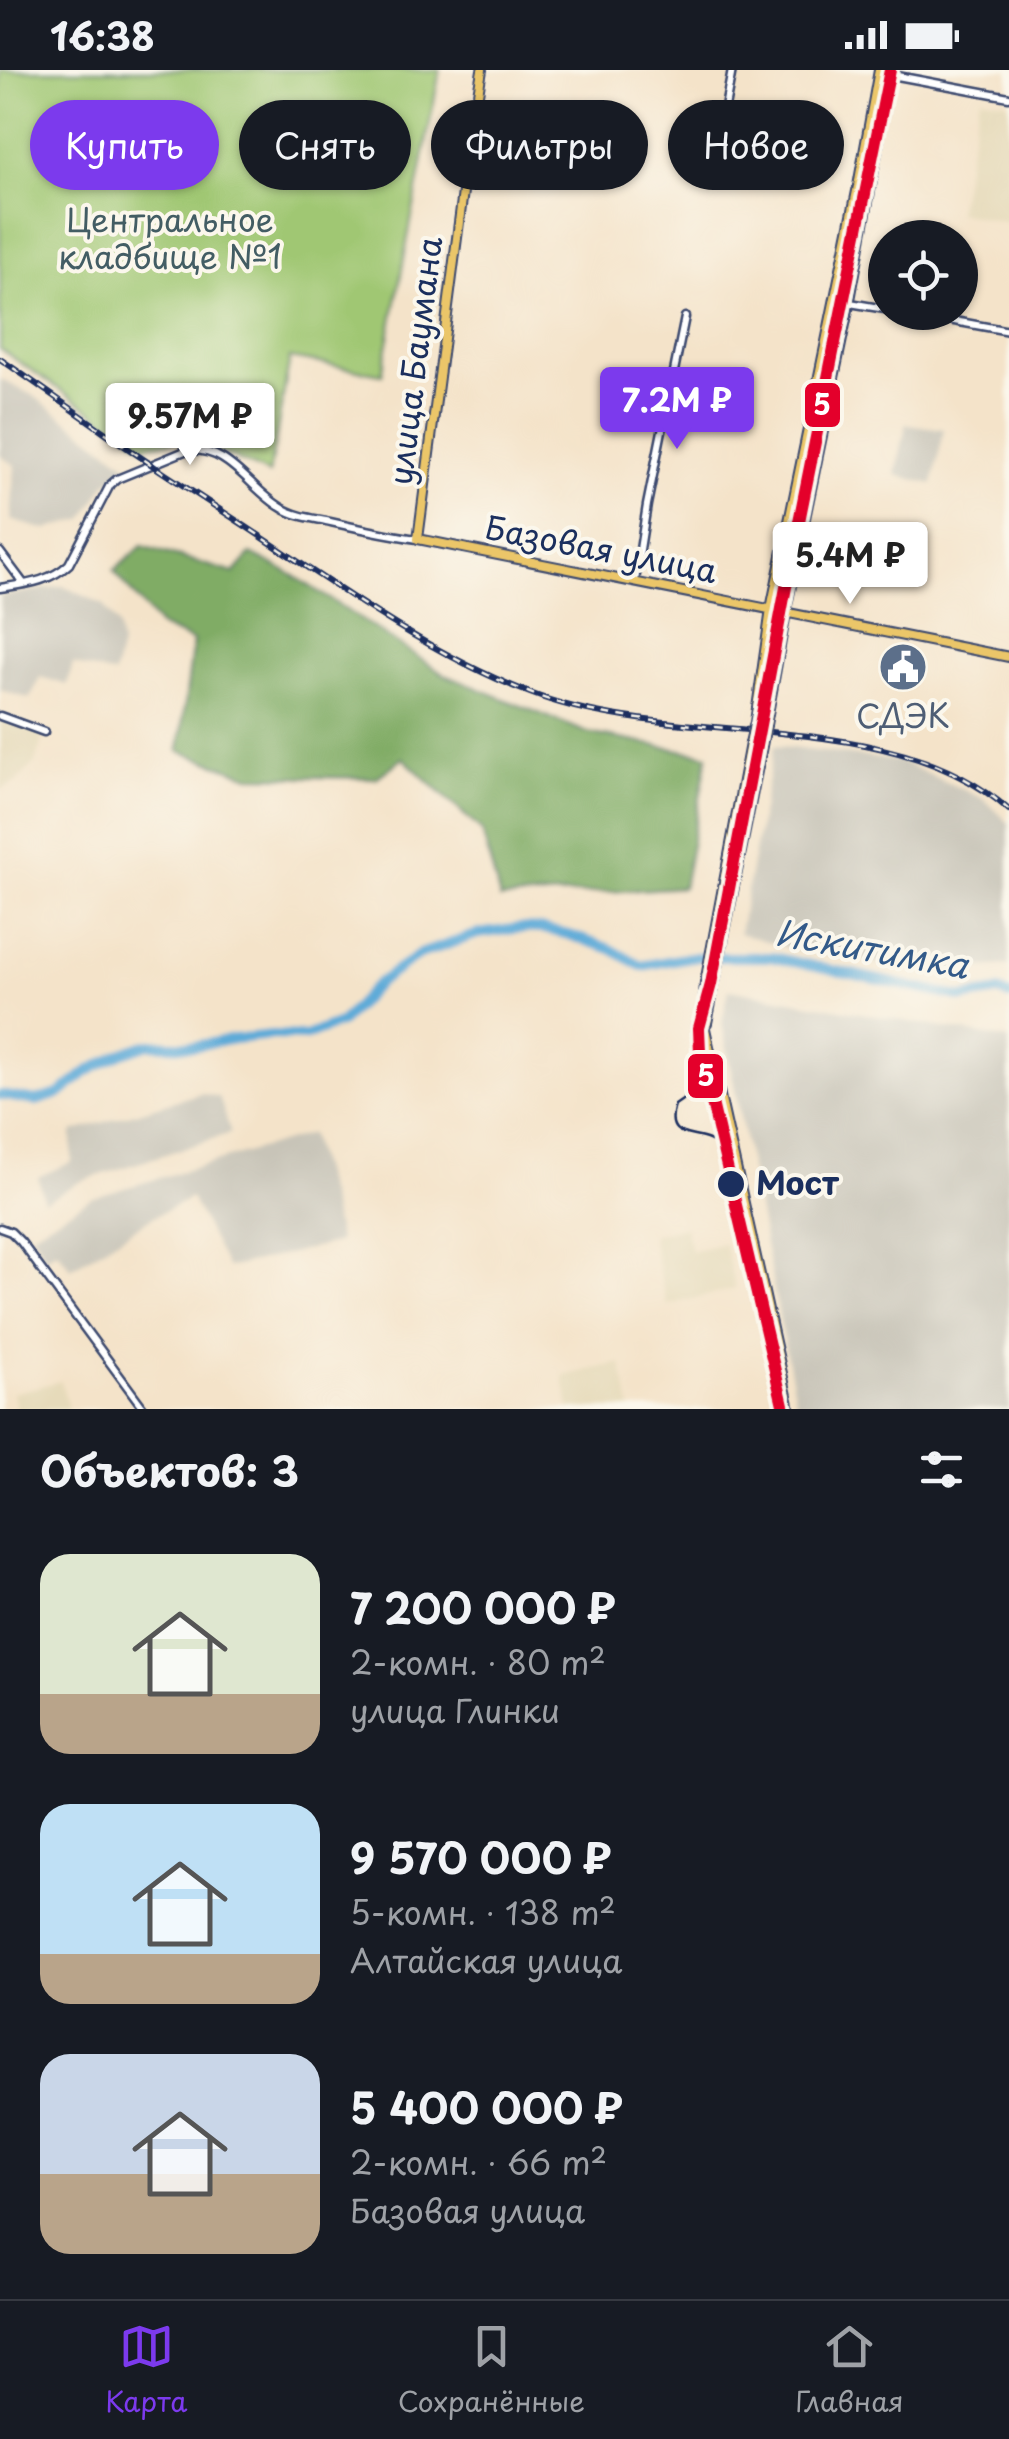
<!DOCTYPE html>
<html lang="ru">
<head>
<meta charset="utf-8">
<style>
  :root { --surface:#171b24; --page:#20242c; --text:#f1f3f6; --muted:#9ea1a6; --line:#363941; --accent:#7c3aed }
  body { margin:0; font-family:"Playpen Sans",sans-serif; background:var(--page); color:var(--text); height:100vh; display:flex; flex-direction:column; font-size:38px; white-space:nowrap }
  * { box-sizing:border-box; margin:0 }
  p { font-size:32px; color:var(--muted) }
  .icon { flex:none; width:55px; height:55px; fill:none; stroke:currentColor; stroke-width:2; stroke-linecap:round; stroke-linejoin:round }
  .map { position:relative; height:1339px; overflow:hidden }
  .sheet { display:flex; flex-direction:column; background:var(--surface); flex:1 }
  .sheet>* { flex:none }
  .banner { position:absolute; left:30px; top:30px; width:950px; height:90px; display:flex; gap:20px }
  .fabs { position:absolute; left:868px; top:150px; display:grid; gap:20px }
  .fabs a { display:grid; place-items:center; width:110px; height:110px; border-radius:50%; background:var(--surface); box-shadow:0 2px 8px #0004; font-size:50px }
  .price { position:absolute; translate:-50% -85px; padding:0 22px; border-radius:10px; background:#fff; color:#222; font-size:32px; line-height:65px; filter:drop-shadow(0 2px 5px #0008) }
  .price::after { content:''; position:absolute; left:50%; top:60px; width:30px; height:22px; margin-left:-15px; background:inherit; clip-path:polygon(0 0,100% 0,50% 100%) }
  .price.on { background:var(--accent); color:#fff }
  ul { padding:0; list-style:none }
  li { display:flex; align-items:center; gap:30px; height:250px; padding:0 40px }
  li span { display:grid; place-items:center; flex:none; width:280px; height:200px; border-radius:30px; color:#555 }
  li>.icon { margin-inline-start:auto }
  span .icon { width:120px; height:120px; fill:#fffc; stroke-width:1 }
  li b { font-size:42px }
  h2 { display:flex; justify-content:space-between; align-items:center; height:120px; padding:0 40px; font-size:42px }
  .chip { padding:0 35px; border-radius:45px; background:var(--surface); box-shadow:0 2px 8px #0004; font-size:35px; line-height:90px }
  .chip.on { background:var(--accent); color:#fff }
  .status { display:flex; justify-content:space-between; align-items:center; height:70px; padding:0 50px; background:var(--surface); direction:ltr }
  .status svg { height:28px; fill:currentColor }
  .tab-bar { display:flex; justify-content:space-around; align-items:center; height:140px; border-top:2px solid var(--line); background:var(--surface); font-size:28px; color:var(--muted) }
  .tab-bar a { display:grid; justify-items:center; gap:5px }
  .tab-bar .on { color:var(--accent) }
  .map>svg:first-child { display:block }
  .built { fill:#e6daba }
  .industrial { fill:#c8c4b8 }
  .green { fill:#a0c773; stroke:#5e7b68; stroke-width:2.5 }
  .forest { fill:#80ac65; stroke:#4e6e62; stroke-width:2.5 }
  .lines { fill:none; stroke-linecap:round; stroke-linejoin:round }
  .river { stroke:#5fabd8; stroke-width:10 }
  .minor-casing { stroke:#3c4a6e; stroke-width:11 }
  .major-casing { stroke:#3c4a6e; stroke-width:12 }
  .minor { stroke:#fff; stroke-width:6 }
  .major { stroke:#ebc669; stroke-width:8 }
  .tram { stroke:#1b2f5e; stroke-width:2.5 }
  .rail-casing { stroke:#1b2f5e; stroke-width:6 }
  .rail { stroke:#fbf7ec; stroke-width:2.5; stroke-dasharray:8; stroke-linecap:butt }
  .major-bridge-casing { stroke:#3c4a6e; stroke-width:12; stroke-linecap:butt }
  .major-bridge { stroke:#ebc669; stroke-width:8 }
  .tram-1-casing { stroke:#fbf7ec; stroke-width:20 }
  .tram-1 { stroke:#e4002b; stroke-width:12 }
  .stop-dot { fill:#1b2f5e; stroke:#fbf7ec; stroke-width:4 }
  .labels { text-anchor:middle; stroke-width:8; stroke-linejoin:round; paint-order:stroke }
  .park-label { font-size:32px; fill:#435d64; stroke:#fbf7ec }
  .street-label { font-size:32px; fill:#1b2f5e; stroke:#fbf7ec }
  .service-label { font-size:32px; fill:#4e5e75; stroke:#fbf7ec }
  .stop-label { font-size:32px; font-weight:bold; fill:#1b2f5e; stroke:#fbf7ec; text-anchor:start }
  .water-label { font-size:35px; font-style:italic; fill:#335a89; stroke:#fbf7ec }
  .line-badge { stroke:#fbf7ec; stroke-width:4 }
  .badge-label { font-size:28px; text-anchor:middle; font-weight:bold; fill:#fff }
</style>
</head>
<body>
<div class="status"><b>16:38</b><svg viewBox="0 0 49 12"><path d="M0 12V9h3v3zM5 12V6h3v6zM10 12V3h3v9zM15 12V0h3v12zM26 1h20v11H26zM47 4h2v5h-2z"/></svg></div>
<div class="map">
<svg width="1009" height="1339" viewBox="0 0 1009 1339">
  <rect width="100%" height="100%" fill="#fbf7ec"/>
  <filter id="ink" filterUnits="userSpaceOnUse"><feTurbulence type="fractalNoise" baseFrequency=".01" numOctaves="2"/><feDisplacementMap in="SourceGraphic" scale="20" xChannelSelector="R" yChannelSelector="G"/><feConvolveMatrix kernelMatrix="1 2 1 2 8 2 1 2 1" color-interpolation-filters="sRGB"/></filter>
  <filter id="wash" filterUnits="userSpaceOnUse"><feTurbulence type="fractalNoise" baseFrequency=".0048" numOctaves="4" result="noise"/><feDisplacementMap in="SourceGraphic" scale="40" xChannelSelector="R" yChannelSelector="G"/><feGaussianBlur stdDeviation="2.25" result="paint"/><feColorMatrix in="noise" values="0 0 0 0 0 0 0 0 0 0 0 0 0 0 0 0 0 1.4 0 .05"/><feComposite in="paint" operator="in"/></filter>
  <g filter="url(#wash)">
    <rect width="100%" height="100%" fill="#f4e3c9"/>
    <path class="built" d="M980 27 1009 32V153L957 142Z
      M0 649 43 665 35 693 16 712 1 720Z
      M685 1157 691 1181 724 1173 735 1219 667 1235 651 1165Z
      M621 1293 631 1339H570L563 1306Z
      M61 1311 68 1339H17L13 1323Z"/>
    <path class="industrial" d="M0 309 34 326 128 395 106 413 84 449 46 460 11 450 15 395 0 386Z
      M906 354 944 359 933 414 896 405Z
      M63 516 102 534 118 556 121 575 114 605 73 594 67 615 40 607 30 629 0 620V526Z
      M774 676 899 691 984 729 1009 753V896L933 901 799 881 739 863Z
      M729 919 1009 970V1339H797L722 953Z
      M201 1023 219 1027 231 1063 82 1111 44 1131 38 1107 72 1092V1062Z
      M310 1064 328 1125 339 1172 227 1198 191 1128 151 1148 71 1198 57 1180 45 1187 32 1163 91 1128Z"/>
    <path class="green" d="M0 0H440L382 304 290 288 269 404 192 369 142 375 0 279Z"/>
    <path class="forest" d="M142 476 234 503 251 484 293 505 445 605 588 663 708 685 683 817 500 829 482 761 403 688 376 708 250 706 179 681 193 571 160 557 114 501Z"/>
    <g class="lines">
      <path class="river" d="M0 1025 36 1031 61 1023 87 1002 120 984 148 974 195 976 234 969 272 965 305 966 342 952 378 913 420 884 478 864 520 858 543 859 569 865 611 879 641 896 690 887H771L963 928 998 922 1009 926"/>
    </g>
  </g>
  <g filter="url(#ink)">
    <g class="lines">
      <g class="minor-casing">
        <path id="minor" d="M715 91 732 0
          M850 233 885 239
          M905 242 1009 261
          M0 482 24 514
          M635 511 647 435 685 247
          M0 518C25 514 50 512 69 494L110 415 117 409 185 381C228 374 249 419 282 438 295 446 311 448 326 451 357 458 387 465 418 469
          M786 543 850 233 892 5 1009 27
          M0 646 44 662
          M0 1158 11 1162 21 1172 144 1339"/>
      </g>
      <g class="major-casing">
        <path id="major" d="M482 0 468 83 418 469 1009 587
          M755 652 771 539 858 116 879 0
          M766 655 786 543
          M750 673 705 913 702 945 790 1339
          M707 953 762 676"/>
      </g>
      <use href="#minor" class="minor"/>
      <use href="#major" class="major"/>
      <path class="tram" d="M713 1037 702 1026H688L675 1035C664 1070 692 1062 709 1070 716 1073 717 1077 721 1082"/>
      <g class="rail-casing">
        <path id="rail" d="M0 289C52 324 103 362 155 397 197 425 240 452 281 480 362 534 440 588 530 623 674 680 890 633 1009 740"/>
      </g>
      <use href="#rail" class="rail"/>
      <g class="major-bridge-casing">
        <path id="major-bridge" d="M750 673 755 652
          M762 676 766 655"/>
      </g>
      <use href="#major-bridge" class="major-bridge"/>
      <g class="tram-1-casing">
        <path id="tram-1" d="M784 1339 700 982 699 958 711 914 790 496 890 0"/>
      </g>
      <use href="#tram-1" class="tram-1"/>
    </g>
  </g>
  <defs>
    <g id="civic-disc" transform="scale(2.5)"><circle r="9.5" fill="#5c6f8a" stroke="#fbf7ec"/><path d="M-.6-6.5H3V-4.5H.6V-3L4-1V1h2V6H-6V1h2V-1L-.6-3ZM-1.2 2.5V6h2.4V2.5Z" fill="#fff"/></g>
  </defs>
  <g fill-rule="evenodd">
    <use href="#civic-disc" x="903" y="597"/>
  </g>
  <circle class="stop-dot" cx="731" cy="1114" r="15"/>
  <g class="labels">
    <g class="park-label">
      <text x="170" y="162">Центральное<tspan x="170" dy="37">кладбище №1</tspan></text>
    </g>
    <g class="street-label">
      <text transform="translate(416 291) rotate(-83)" y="11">улица Баумана</text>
      <text transform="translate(601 480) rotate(11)" y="11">Базовая улица</text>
    </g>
    <g class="service-label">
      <text x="903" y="658">СДЭК</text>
    </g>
    <g class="stop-label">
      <text x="756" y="1125">Мост</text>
    </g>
    <g class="water-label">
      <text transform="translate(872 880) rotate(10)" y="12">Искитимка</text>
    </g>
  </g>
  <g class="line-badge">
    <rect x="803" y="311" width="39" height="48" rx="10" fill="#e4002b"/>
    <rect x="686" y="982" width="39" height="48" rx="10" fill="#e4002b"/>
  </g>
  <g class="badge-label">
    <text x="822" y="345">5</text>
    <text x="706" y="1016">5</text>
  </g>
</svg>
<div class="fabs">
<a><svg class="icon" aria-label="locate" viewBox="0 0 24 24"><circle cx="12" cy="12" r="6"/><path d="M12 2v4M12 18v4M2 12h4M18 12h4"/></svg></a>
</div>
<b class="price on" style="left:677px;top:382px">7.2M ₽</b>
<b class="price" style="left:190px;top:398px">9.57M ₽</b>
<b class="price" style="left:850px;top:537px">5.4M ₽</b>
<div class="banner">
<a class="chip on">Купить</a>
<a class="chip">Снять</a>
<a class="chip">Фильтры</a>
<a class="chip">Новое</a>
</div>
</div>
<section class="sheet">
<h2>Объектов: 3<svg class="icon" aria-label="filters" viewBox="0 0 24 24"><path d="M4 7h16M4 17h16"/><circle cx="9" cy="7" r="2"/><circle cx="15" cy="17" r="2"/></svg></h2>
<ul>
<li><span style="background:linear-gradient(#dfe7d0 70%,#b9a48a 0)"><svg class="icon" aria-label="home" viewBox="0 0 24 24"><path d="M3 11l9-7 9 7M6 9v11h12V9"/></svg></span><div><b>7 200 000 ₽</b><p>2-комн. · 80 m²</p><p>улица Глинки</p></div></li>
<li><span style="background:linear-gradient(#bfe0f5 75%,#b9a48a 0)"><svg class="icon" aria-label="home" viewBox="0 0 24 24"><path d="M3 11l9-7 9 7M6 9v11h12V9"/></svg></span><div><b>9 570 000 ₽</b><p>5-комн. · 138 m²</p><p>Алтайская улица</p></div></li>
<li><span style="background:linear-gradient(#c9d6e8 60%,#b9a48a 0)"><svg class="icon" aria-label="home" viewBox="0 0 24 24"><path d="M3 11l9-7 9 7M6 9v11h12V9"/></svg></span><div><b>5 400 000 ₽</b><p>2-комн. · 66 m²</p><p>Базовая улица</p></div></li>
</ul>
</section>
<nav class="tab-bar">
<a class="on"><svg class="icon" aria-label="map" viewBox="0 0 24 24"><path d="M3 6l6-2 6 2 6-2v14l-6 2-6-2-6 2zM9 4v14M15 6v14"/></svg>Карта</a>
<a><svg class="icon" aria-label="saved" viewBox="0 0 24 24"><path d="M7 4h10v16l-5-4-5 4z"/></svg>Сохранённые</a>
<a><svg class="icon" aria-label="home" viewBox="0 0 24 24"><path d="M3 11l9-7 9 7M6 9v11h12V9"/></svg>Главная</a>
</nav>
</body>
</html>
